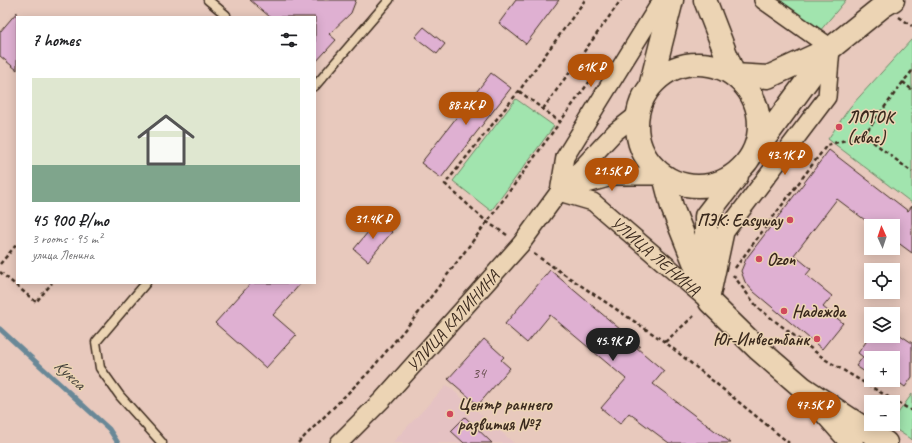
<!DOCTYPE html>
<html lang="en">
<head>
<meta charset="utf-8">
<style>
  :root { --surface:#fff; --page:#f2f2f2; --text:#202124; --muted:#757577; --accent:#b45309 }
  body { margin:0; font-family:Caveat,sans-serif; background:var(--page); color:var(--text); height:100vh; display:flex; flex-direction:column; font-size:15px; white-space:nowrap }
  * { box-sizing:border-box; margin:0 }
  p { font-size:13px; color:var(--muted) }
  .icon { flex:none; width:22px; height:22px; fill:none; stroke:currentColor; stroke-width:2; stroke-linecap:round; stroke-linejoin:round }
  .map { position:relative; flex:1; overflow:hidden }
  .sheet { position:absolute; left:16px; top:16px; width:300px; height:268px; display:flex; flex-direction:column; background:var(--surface); border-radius:0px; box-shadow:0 2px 10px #0003 }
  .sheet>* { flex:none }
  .needle { width:26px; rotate:357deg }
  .fabs { position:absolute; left:864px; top:219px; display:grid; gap:8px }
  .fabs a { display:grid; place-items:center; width:36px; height:36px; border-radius:0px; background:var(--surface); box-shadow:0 2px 10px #0003; font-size:20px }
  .price { position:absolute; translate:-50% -34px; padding:0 9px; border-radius:14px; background:var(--accent); color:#fff; font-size:13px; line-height:26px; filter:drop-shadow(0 1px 2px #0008) }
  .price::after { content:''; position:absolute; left:50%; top:24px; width:12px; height:9px; margin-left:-6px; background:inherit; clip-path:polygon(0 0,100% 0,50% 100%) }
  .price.current { background:#222; color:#fff }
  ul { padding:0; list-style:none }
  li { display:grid; align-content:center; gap:8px; height:212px; padding:0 16px }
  li span { display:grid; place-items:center; height:124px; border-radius:0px; color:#555 }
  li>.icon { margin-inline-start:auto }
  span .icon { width:72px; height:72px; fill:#fffc; stroke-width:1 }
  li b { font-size:17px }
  h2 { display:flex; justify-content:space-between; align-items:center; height:48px; padding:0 16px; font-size:17px }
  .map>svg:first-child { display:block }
  .built { fill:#e5c2c3 }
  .green { fill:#a1e4ae; stroke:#6e8766 }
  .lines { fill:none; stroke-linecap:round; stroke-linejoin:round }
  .stream { stroke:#698897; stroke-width:5 }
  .building { fill:#dfb0d2; stroke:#3b2a1e }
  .lane-casing { stroke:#3b2a1e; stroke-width:11 }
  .street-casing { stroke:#3b2a1e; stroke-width:20 }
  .secondary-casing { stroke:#3b2a1e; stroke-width:25 }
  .path { stroke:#3b2a1e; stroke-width:2.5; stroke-dasharray:4 3; stroke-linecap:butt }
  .lane { stroke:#ecd4b4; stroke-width:8 }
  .street { stroke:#ecd4b4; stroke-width:17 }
  .secondary { stroke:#ecd4b4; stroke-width:22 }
  .poi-dot { fill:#d1495b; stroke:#ecd4b4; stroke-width:1.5 }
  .labels { text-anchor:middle; stroke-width:3; stroke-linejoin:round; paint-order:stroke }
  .number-label { font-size:15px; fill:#644c4b }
  .poi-label { font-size:17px; font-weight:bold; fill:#3b2a1e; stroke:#ecd4b4; text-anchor:start }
  .street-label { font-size:17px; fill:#3b2a1e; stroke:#ecd4b4 }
  .water-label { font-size:18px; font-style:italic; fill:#46423c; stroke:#ecd4b4 }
</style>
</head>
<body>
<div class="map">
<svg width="912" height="443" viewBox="0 0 912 443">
  <rect width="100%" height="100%" fill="#e8c9bd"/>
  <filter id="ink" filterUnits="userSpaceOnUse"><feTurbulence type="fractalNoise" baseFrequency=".025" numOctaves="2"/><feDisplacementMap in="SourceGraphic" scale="8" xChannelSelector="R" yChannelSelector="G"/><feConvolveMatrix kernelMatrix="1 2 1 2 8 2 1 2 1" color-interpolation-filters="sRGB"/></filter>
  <g filter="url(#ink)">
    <path class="built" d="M447 385 514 443H392Z"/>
    <path class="green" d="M780 0H846L819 32Z
      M912 39V203L828 139 850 107Z
      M516 99 554 126 491 211 453 181Z
      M912 394V440L889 425 893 424V420Z"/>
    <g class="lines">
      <path class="stream" d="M0 329 109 429 118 443"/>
    </g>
    <path class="building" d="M250 0H356L351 13 329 34 336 40 315 63V17H270Z
      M516 0H559L526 44 499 23Z
      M17 12V70L0 56V32Z
      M424 27 445 44 437 54 415 37Z
      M491 73 511 88 441 178 421 163Z
      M829 150 908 211 912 206V253L893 239V229L896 226H873L837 199 794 255 811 269 806 275 832 296 823 307 843 323 822 349 754 292 745 282 741 271 746 259Z
      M378 220 392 232 368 261 354 249Z
      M550 270 640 346 637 348 664 371 653 384 731 443H669L629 413 620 424 601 408 626 379 550 315 527 343 505 324Z
      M251 283H301L273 315 296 335 266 368 215 323Z
      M893 330 912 343V377L905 387 893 378V358H871V376L856 366 863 357 858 353 871 335 893 336Z
      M484 339 504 357 501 360 510 368 478 405 448 379Z
      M465 417 492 443H464L451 431Z"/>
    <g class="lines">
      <g class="lane-casing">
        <path id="lane" d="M208 0 226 15 224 17
          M315 86 389 0
          M146 283 96 342 100 368 120 396 162 443"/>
      </g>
      <g class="street-casing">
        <g id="street">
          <path id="s1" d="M559 192 593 202 678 275 710 302 725 232 827 97 831 48 763 0"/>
          <path d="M559 192 565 157 662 0"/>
          <path d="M559 192 615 176H664"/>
          <path id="s2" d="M339 443 383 399 521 244 559 192 615 132 638 114"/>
        </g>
      </g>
      <g class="secondary-casing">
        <path id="secondary" d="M705 0 734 75 768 77 831 48 883 6 893 0
          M637 125a61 61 0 1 1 122 0a61 61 0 1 1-122 0Z
          M650 87 672 0
          M757 149 831 48
          M664 176 672 207 710 302 758 349 803 388 886 443
          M708 281 706 249V216L737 176
          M822 409 852 443"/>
      </g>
      <path class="path" d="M899 17 912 26
        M912 71 903 82 912 90
        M903 82 864 135 912 172
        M519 91 560 122
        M543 109 621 0
        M507 235 487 222 445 184 519 91 585 0
        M534 254 665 342 789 443
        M0 264 17 244
        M735 268 827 145 864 135
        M0 272 36 302 52 283
        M733 275 758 308 826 360 912 411
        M665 342 696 314
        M298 443 369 372 421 310 487 222 595 74"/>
      <use href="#lane" class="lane"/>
      <use href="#street" class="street"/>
      <use href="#secondary" class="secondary"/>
    </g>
  </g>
  <g class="poi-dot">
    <circle cx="839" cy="127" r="4"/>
    <circle cx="790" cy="220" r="4"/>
    <circle cx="759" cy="259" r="4"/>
    <circle cx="784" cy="311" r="4"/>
    <circle cx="817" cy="339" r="4"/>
    <circle cx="450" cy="414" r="4"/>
  </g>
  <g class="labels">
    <g class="number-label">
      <text x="479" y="378">34</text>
    </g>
    <g class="poi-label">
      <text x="847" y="123">ЛОТОК<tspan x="847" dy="20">(квас)</tspan></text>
      <text x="782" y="226" text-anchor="end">ПЭК: Easyway</text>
      <text x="767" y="265">Ozon</text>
      <text x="792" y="317">Надежда</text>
      <text x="809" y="345" text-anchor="end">Юг-Инвестбанк</text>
      <text x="458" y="410">Центр раннего<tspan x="458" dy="20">развития №7</tspan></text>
    </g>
    <g class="street-label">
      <text dy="6" stroke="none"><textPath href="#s1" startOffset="118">УЛИЦА ЛЕНИНА</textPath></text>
      <text dy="6" stroke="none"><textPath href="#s2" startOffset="167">УЛИЦА КАЛИНИНА</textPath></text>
    </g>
    <g class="water-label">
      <text transform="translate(70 374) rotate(43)" y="6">Кукса</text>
    </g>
  </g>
</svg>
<div class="fabs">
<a><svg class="needle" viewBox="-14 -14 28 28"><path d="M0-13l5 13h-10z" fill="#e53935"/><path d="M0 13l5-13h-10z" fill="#757577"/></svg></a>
<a><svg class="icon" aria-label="locate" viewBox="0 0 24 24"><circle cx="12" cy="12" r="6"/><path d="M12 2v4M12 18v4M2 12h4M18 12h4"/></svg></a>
<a><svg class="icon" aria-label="layers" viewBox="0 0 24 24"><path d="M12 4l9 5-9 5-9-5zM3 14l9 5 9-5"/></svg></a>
<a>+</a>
<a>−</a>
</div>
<b class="price" style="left:591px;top:88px">61K ₽</b>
<b class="price" style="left:466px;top:126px">88.2K ₽</b>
<b class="price" style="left:785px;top:176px">43.1K ₽</b>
<b class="price" style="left:612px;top:192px">21.5K ₽</b>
<b class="price" style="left:373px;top:240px">31.4K ₽</b>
<b class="price current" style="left:613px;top:362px">45.9K ₽</b>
<b class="price" style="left:814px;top:426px">47.5K ₽</b>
<section class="sheet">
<h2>7 homes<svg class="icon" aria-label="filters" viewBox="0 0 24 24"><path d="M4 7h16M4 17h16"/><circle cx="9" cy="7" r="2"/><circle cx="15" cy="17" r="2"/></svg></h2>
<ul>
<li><span style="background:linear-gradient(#dfe7d0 70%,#7fa58c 0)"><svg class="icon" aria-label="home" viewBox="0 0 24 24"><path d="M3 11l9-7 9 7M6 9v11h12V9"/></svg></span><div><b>45 900 ₽/mo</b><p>3 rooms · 95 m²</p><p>улица Ленина</p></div></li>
</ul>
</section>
</div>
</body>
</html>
